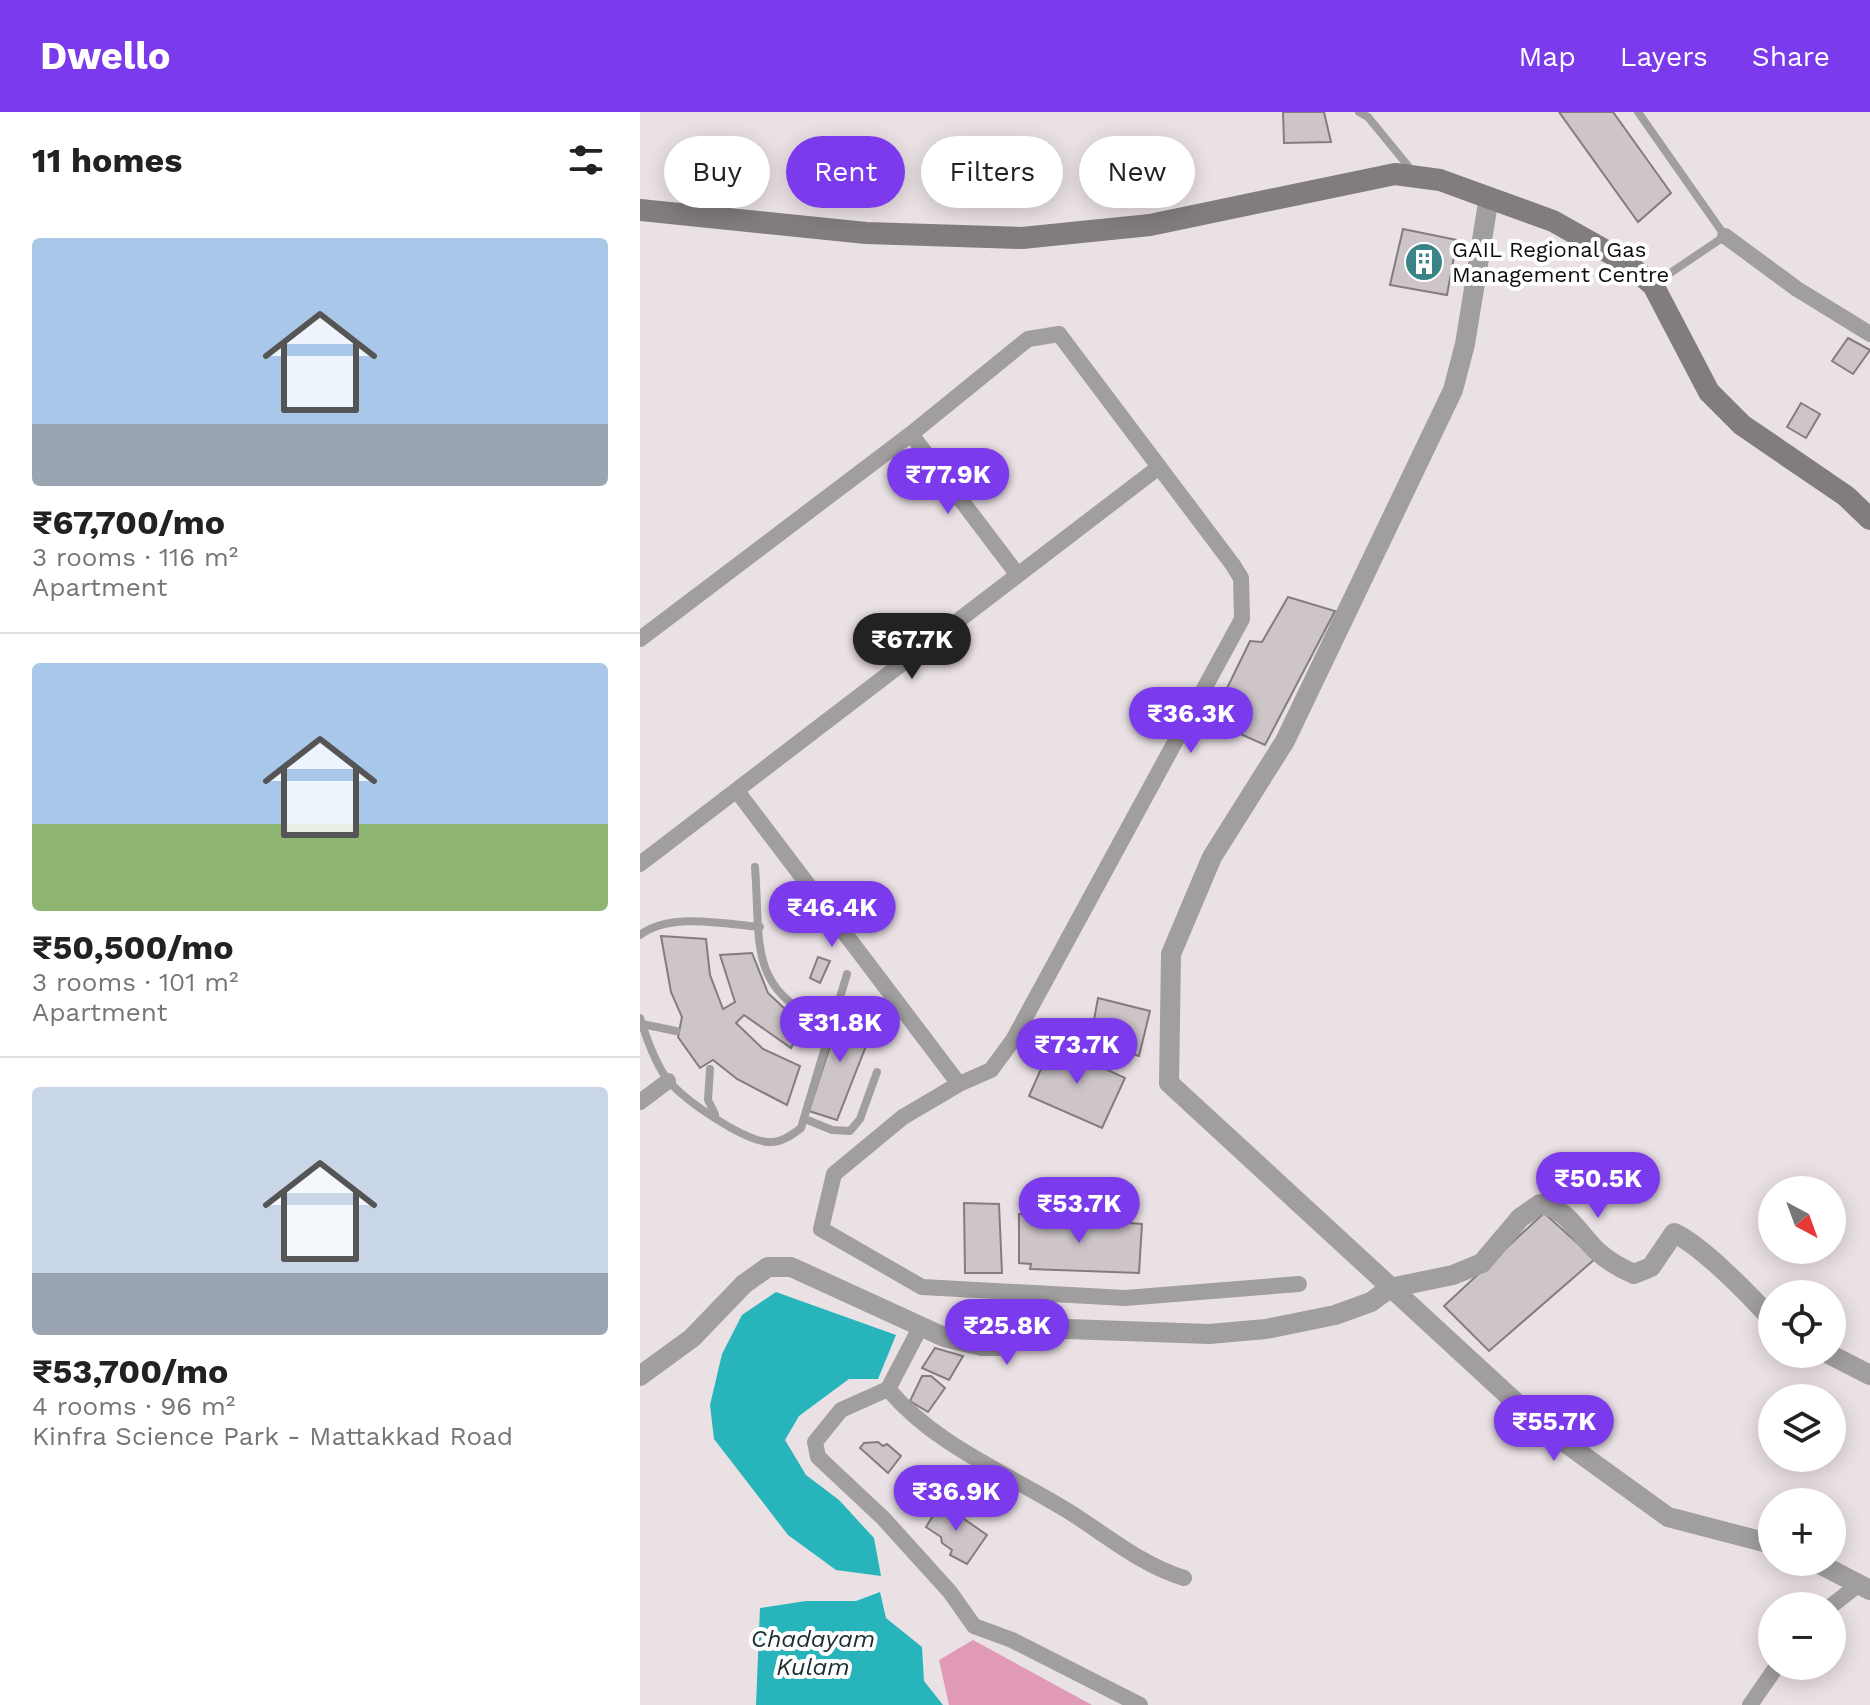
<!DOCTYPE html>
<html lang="en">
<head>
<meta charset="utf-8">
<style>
  :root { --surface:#fff; --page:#f2f2f2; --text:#222; --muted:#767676; --line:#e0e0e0; --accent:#7c3aed }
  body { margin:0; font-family:"Work Sans",sans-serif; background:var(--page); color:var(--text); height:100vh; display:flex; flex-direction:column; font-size:30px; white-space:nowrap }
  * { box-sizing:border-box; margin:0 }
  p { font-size:26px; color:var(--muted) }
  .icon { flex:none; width:44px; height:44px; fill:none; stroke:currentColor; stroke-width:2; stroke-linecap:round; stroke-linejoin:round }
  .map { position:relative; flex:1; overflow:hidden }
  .sheet { display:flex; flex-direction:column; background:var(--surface); width:640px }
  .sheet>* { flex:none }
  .banner { position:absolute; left:24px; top:24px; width:760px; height:72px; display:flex; gap:16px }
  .needle { width:52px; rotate:139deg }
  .controls { position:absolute; left:1118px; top:1064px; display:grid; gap:16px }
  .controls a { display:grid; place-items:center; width:88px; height:88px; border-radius:50%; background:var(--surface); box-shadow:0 4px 20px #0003; font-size:40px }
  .price { position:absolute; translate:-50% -68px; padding:0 18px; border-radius:28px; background:var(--accent); color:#fff; font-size:26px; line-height:52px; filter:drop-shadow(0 2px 4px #0008) }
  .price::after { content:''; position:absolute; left:50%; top:48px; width:24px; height:18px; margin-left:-12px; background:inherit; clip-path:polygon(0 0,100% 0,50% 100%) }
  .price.active { background:#222; color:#fff }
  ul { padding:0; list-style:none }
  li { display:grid; align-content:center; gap:16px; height:424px; padding:0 32px }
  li+li { border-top:2px solid var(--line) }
  li span { display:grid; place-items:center; height:248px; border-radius:8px; color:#555 }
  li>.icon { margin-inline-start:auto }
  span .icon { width:144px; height:144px; fill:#fffc; stroke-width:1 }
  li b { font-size:34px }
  h2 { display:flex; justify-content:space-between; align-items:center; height:96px; padding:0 32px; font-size:34px }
  .chip { padding:0 28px; border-radius:36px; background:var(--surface); box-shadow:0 4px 20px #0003; font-size:28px; line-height:72px }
  .chip.active { background:var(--accent); color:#fff }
  header { display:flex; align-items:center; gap:48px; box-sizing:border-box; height:112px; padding:0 40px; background:var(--accent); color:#fff }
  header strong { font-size:38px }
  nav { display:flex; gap:44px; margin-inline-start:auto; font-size:28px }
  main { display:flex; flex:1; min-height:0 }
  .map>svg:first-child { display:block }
  .green { fill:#e199b8 }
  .water { fill:#27b4bb }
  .building { fill:#cdc5c8; stroke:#847d80; stroke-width:2 }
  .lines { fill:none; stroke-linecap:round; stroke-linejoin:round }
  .service { stroke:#a19e9f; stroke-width:8 }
  .minor { stroke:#a19e9f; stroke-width:16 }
  .tertiary { stroke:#a19e9f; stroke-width:20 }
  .secondary { stroke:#817c7e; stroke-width:22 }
  .labels { text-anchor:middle; stroke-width:8; stroke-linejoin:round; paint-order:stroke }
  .poi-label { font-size:22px; fill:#100d0e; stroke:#fff; text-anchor:start }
  .water-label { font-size:24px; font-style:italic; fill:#182e2f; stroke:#fff }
</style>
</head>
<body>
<header>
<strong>Dwello</strong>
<nav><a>Map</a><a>Layers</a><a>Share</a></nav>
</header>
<main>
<section class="sheet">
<h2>11 homes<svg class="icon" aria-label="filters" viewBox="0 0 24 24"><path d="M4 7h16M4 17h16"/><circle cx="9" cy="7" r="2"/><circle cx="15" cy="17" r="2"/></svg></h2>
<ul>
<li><span style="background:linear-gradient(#a9c7e8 75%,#9aa5b1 0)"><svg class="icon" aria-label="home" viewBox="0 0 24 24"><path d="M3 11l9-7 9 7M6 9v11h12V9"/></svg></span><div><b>₹67,700/mo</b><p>3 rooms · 116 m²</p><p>Apartment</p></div></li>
<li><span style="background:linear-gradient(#a9c7e8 65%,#8fb573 0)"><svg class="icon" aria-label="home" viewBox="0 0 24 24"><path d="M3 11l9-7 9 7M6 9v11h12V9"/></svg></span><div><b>₹50,500/mo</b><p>3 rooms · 101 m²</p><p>Apartment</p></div></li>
<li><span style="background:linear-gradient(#c9d6e8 75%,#9aa5b1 0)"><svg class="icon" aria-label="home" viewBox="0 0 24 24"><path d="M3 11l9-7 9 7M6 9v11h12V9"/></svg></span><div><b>₹53,700/mo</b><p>4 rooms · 96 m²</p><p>Kinfra Science Park - Mattakkad Road</p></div></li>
</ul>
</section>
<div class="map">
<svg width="1230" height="1593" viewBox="0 0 1230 1593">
  <rect width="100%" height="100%" fill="#eae1e4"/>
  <path class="green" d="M333 1528 452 1593H309L299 1548Z"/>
  <path class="water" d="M136 1180 256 1223 238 1267H209L159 1304 145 1328 166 1363 199 1388 234 1426 241 1464 196 1458 148 1423 74 1327 70 1293 82 1242 102 1203Z
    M240 1480 246 1506 282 1535 284 1569 303 1593H116L120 1496 166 1489H216Z"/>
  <path class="building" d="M643 0H684L691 30 644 31Z
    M919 0H973L1031 81 998 110Z
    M763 117 817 128 807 183 750 173Z
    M1208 226 1230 238 1213 262 1192 249Z
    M1161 291 1180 302 1166 326 1147 315Z
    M648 485 695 499 625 633 571 609 610 529 622 530Z
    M21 824 66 827 70 863 83 897 95 890 80 843 112 841 128 881 145 897 165 909 151 936 104 903 96 911 123 937 160 954 147 993 97 967 73 948 60 956 38 925 42 905 31 880Z
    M178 845 190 849 180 871 170 866Z
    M458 886 510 899 499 944 450 930Z
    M204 891 227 899 218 932 226 934 197 1008 169 999Z
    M412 932 485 966 462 1016 389 984Z
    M324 1091 359 1092 362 1161H325Z
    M904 1101 955 1147 849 1239 804 1194Z
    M379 1102 502 1112 499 1161 390 1157 391 1152 379 1151Z
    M295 1236 323 1244 309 1268 282 1256Z
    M282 1264H291L305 1276 288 1300 270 1289Z
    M238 1330 243 1334 247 1332 261 1344 248 1361 220 1336 224 1331Z
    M301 1391 347 1423 327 1452 310 1443 312 1438 302 1431 301 1425 286 1415Z"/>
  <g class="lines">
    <path class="service" d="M719 0 728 5 773 60
      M998 0 1085 124 1014 172
      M115 755C121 836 107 878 191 914
      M0 823C31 800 84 812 120 815
      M0 906C6 925 15 952 28 968 44 988 102 1028 128 1030 141 1031 152 1023 161 1016L207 862
      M2 912 36 919
      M70 957 68 988 75 1002
      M165 1007 192 1018 210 1019 220 1007 237 960"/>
    <path class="minor" d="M1085 124 1157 177 1230 222
      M271 322 377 462
      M0 527 271 322 388 227 419 222 593 453 601 466 602 507 373 928 351 958 319 972 263 1005 194 1062 181 1117 282 1175 485 1186 659 1172
      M97 679 319 972
      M0 752 519 355
      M0 990 28 969
      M281 1214 248 1277 201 1298 175 1330 178 1345 243 1406 310 1480 334 1514 372 1528 500 1593
      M248 1277C296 1334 365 1360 428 1399 465 1422 501 1453 544 1466
      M1191 1494 1218 1473
      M1110 1593 1137 1554"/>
    <path class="tertiary" d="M849 85 825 232 813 278 645 629 572 745 531 842 529 971 898 1311 1028 1405 1132 1432
      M1189 1242 1230 1263
      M0 1264 52 1226 104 1172 128 1155H151L304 1225 342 1234H363L399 1216 569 1222 626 1217 695 1203 731 1190 750 1176 813 1163 842 1151 880 1106 900 1092C926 1095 939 1122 957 1139 968 1149 980 1156 994 1162L1011 1155 1034 1121C1061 1133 1111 1184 1132 1208
      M1176 1450 1230 1478"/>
    <path class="secondary" d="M0 98 226 121 382 126 510 113 755 62 800 68 913 109 984 149 1013 173 1069 280 1102 313 1206 384 1230 407"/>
  </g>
  <defs>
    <g id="building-disc" transform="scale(2)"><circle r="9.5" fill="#3a8386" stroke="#fff"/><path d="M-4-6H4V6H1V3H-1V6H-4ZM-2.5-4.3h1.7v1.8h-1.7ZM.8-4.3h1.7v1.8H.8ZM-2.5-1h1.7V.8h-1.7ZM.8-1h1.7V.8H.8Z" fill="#fff"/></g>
  </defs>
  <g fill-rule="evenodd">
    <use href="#building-disc" x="784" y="150"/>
  </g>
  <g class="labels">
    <g class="poi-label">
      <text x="812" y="145">GAIL Regional Gas<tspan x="812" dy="25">Management Centre</tspan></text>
    </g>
    <g class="water-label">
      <text x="173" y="1535">Chadayam<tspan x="173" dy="28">Kulam</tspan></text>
    </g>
  </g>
</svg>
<div class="controls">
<a><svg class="needle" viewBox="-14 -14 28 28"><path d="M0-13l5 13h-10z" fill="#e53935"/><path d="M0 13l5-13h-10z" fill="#767676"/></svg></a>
<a><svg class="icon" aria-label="locate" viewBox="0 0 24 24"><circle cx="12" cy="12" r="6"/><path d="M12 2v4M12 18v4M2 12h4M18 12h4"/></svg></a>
<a><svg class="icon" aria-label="layers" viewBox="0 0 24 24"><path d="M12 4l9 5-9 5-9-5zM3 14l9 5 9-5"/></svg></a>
<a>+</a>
<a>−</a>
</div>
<b class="price" style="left:308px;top:404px">₹77.9K</b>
<b class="price active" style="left:272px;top:569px">₹67.7K</b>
<b class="price" style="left:551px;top:643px">₹36.3K</b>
<b class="price" style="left:192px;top:837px">₹46.4K</b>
<b class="price" style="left:200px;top:952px">₹31.8K</b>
<b class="price" style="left:437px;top:974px">₹73.7K</b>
<b class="price" style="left:958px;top:1108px">₹50.5K</b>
<b class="price" style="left:439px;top:1133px">₹53.7K</b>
<b class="price" style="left:367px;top:1255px">₹25.8K</b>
<b class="price" style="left:914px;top:1351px">₹55.7K</b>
<b class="price" style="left:316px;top:1421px">₹36.9K</b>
<div class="banner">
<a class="chip">Buy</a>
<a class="chip active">Rent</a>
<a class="chip">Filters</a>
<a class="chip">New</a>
</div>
</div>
</main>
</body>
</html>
